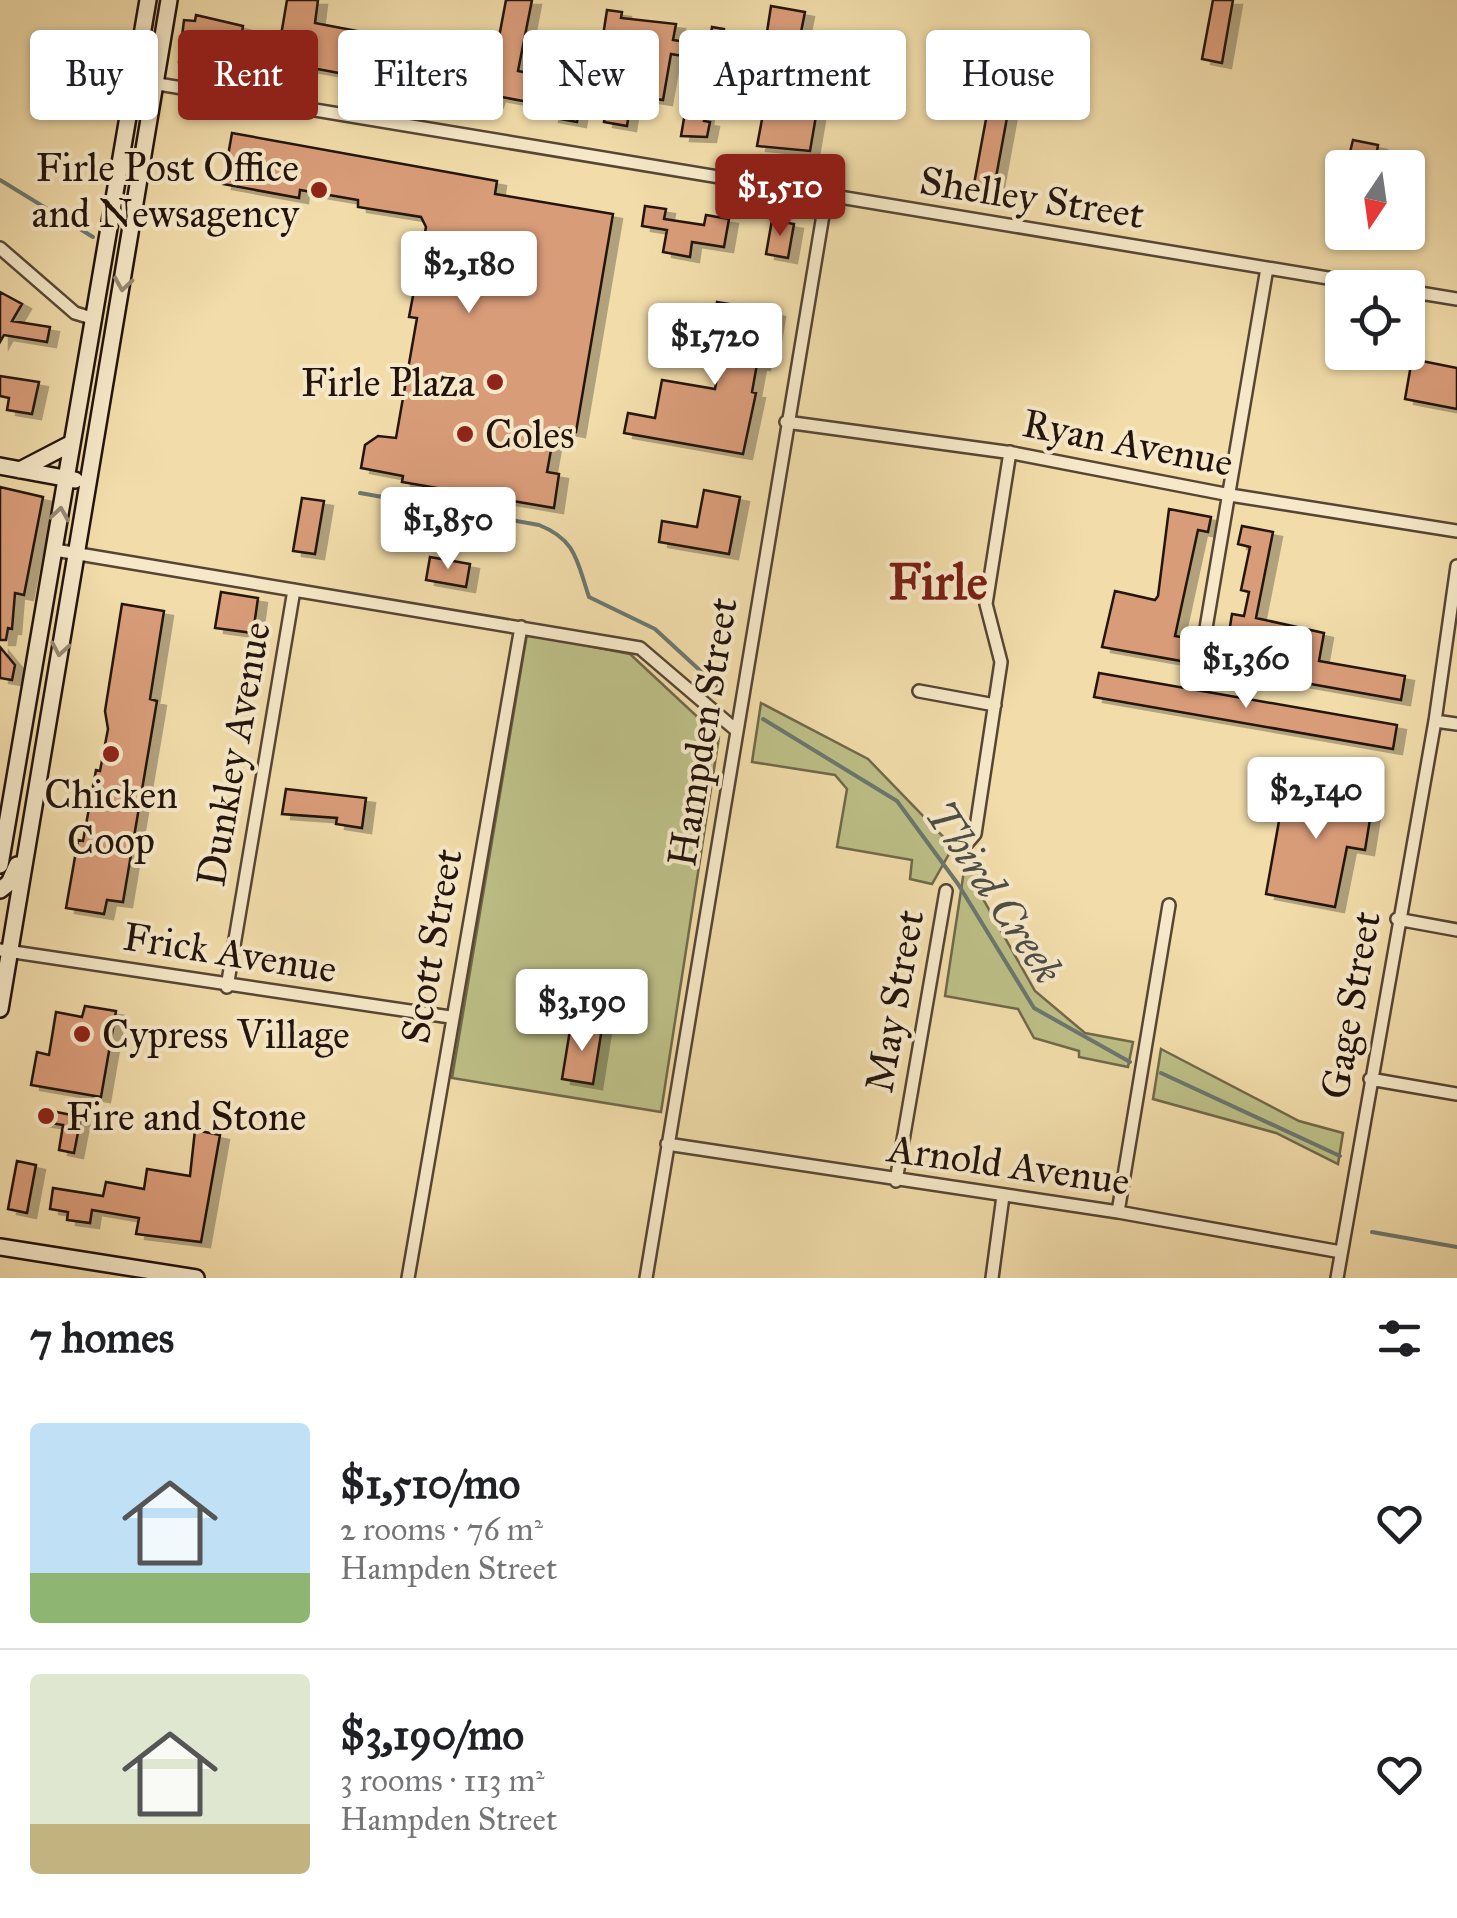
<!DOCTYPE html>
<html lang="en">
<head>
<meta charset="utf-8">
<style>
  :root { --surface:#fff; --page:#f2f2f2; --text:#202124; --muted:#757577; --line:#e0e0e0; --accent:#8f2418 }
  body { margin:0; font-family:"IM FELL Great Primer",serif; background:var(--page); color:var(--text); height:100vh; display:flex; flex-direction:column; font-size:38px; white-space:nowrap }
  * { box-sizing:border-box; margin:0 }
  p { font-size:32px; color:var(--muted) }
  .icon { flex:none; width:55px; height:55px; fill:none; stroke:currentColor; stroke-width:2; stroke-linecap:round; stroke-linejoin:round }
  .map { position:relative; height:1278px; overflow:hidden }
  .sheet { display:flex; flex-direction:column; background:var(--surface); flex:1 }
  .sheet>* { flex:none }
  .guide { position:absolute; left:30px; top:30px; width:1398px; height:90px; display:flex; gap:20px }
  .needle { width:65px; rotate:193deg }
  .buttons { position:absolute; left:1325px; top:150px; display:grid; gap:20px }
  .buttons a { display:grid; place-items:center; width:100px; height:100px; border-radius:10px; background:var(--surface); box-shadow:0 2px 8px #0004; font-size:50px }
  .price { position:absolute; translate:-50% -85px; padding:0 22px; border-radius:10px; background:#fff; color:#222; font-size:32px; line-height:65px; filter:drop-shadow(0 2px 5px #0008) }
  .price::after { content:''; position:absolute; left:50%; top:60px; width:30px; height:22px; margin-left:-15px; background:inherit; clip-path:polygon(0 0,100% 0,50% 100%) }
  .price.current { background:var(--accent); color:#fff }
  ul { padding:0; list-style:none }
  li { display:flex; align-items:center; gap:30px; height:250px; padding:0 30px }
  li+li { border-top:2px solid var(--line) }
  li span { display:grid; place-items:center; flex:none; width:280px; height:200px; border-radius:10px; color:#555 }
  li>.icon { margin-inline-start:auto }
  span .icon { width:120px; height:120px; fill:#fffc; stroke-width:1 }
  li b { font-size:42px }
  h2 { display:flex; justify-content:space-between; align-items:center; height:120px; padding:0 30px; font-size:42px }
  .chip { padding:0 35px; border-radius:10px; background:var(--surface); box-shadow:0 2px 8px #0004; font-size:35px; line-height:90px }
  .chip.current { background:var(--accent); color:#fff }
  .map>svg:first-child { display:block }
  .green { fill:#bdbf87; stroke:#70694a; stroke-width:2.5 }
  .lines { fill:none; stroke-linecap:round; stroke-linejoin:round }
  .stream { stroke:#6b776f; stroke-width:4 }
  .building { fill:#d99c79; stroke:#22130c; stroke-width:2.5; filter:url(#shadow) }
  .street-casing { stroke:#564534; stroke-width:16 }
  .secondary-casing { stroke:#22130c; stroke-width:20 }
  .street { stroke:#f6e8c8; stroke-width:11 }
  .secondary { stroke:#f6e8c8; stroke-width:15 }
  .oneway { stroke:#978873 }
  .poi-dot { fill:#8f2418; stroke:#f6e8c8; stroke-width:4 }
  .labels { text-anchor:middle; stroke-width:8; stroke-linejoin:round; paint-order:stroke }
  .poi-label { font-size:40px; fill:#22130c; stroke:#f6e8c8; text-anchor:start }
  .street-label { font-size:40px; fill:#22130c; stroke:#f6e8c8 }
  .water-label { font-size:42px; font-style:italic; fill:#4d4d46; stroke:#f6e8c8 }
  .district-label { font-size:50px; font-weight:bold; fill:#7a1f14; stroke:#f6e8c8 }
</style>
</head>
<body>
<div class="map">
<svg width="1457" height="1278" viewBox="0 0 1457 1278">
  <defs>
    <filter id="shadow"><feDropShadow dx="9" dy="5" stdDeviation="0" flood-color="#0004"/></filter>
  </defs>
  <rect width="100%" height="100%" fill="#f1dcaa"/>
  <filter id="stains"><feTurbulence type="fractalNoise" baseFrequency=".002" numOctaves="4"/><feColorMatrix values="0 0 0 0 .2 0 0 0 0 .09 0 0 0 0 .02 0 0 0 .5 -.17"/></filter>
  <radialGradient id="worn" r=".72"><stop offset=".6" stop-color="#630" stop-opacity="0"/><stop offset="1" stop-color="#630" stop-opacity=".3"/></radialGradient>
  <path class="green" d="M527 634 630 654 719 737 661 1112 452 1078Z
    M761 703 868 759 953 847 932 884 910 879 912 860 837 847 847 789 835 775 752 762Z
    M965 864H979L982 897 1035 991 1085 1033 1133 1042 1128 1067 1079 1057V1051L1034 1038 1018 1009 945 996Z
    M1161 1049 1299 1121 1343 1133 1338 1164 1276 1133 1153 1099Z"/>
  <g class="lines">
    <path class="stream" d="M0 180 93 237
      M360 493 539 525C577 540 577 562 589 597L655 629 718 687
      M763 719 897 801 958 884 1034 1008 1130 1062
      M1161 1073 1340 1156
      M1372 1232 1457 1247"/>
  </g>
  <path class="building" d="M287 0H318L315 23 383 36 382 41 411 46 410 51 439 55 438 62 483 70 493 69 506 0H532L518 71 626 92 631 100 627 126 604 122 606 109 580 104 577 122 550 117 551 108 523 101 496 96 494 102 478 95 382 82 383 71 341 65 339 73 307 67 300 74 293 63 285 71 276 65Z
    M1213 0H1233L1222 63 1202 59Z
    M771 6 805 12 800 37 767 32Z
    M607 10 622 12 621 18 676 24 673 40 700 44 702 32 711 33 712 27 724 29 718 69 705 67 706 60 671 54 663 100 644 97 652 45 618 39 616 51 601 49Z
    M196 15 243 26 238 59 220 60 218 71 179 62 184 20 195 21Z
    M973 32 994 36 989 64 968 60Z
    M801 40 825 44 821 66 833 69 830 85 793 84Z
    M937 62 953 65 947 91 932 88Z
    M994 76 1014 80 994 188 974 184Z
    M689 89 708 92 704 121 710 122 707 137 681 136Z
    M755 100 816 116 810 151 757 146 763 114 752 112Z
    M232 133 497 181 495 194 613 214 576 432 555 428 547 472 559 474 554 508 402 482 403 476 361 468 365 445 378 436 396 438 417 318 409 317 426 227 421 217 358 207V200L300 190 299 198 223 184Z
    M1353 140 1378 145 1376 157 1350 152Z
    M645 206 666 209 664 219 704 225 706 215 729 219 724 247 692 242 690 257 663 252 667 230 642 226Z
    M772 220 794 224 788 258 766 254Z
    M0 292 22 304 12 321 50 327 47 342 4 335 0 342Z
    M717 302 776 312 770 348 764 346 761 365 757 364 752 392 756 393 743 454 624 433 628 413 655 418 662 380 715 389 724 339 709 337Z
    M1412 359 1457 368V409L1405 399Z
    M0 376 39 382 32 414 7 410 9 398 0 396Z
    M0 487 43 497 24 595 15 593 12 629 8 628 6 640H0Z
    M704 490 740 497 729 554 659 542 662 521 697 527Z
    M302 498 324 501 315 554 293 551Z
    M1169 509 1211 517 1208 532 1198 530 1175 636 1227 645 1232 614 1244 616 1249 592 1241 590 1250 547 1238 544 1242 526 1273 532 1256 618 1324 633 1319 661 1405 676 1401 700 1102 647 1115 591 1155 600 1158 596Z
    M430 557 470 564 466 587 426 580Z
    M221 592 258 598 253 633 215 628Z
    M122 604 164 611 150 699 157 701 123 902 107 900 104 914 66 908 78 840 83 841 96 770 100 771 103 755 108 729 105 711Z
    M0 647 15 665 12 680 0 678Z
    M1099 673 1397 725 1393 749 1094 697Z
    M1295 778 1333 785 1331 793 1373 801 1365 850 1347 847 1335 907 1266 894 1284 793 1292 794Z
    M286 789 366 798 362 828 336 824 337 818 282 814Z
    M85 1006 116 1011 101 1097 31 1085 37 1052 49 1055 56 1012 82 1017Z
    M571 1024 602 1028 593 1084 562 1079Z
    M42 1109 81 1117 74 1153 59 1150 63 1125 39 1121Z
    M195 1130 220 1135 201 1242 136 1234 139 1218 92 1210 90 1223 67 1220 68 1212 50 1209 53 1188 103 1196 106 1182 144 1189 147 1169 190 1176Z
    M17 1161 36 1165 27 1213 8 1209Z"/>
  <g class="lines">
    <g class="street-casing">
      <path id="street" d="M134 80 1388 288
        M0 248 75 313 95 319
        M1408 291 1457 299
        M786 422 1013 453 1230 495 1457 531
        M55 550 640 648 736 730
        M1206 628 1267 268
        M919 691 995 705
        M1435 721 1457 724
        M962 849 975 834 1001 662 986 604 1010 452
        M1397 919 1457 930
        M0 950 450 1017
        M227 987 294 590
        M1370 1079 1457 1094
        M667 1144 1118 1212 1341 1252
        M896 1181 946 891
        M1118 1212 1169 905
        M408 1278 521 627
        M646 1278 826 197
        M992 1278 1003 1196
        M1337 1278 1435 721 1457 566"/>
    </g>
    <g class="secondary-casing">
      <path id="secondary" d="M0 466 75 480
        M20 470 72 443
        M0 865 148 0
        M0 890 9 883 17 865
        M0 1009 169 0
        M0 1247 196 1278"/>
    </g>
    <use href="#street" class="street"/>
    <use href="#secondary" class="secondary"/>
  </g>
  <defs><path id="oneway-chevron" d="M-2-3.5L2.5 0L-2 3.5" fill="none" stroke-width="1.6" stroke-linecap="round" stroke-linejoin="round" transform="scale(2.5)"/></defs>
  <g class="oneway">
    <use href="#oneway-chevron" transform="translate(123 284) rotate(99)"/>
    <use href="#oneway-chevron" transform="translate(60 514) rotate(-81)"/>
    <use href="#oneway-chevron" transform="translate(60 649) rotate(100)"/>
  </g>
  <g class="poi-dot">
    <circle cx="319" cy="190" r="10"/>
    <circle cx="495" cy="382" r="10"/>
    <circle cx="465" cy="434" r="10"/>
    <circle cx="111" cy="754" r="10"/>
    <circle cx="82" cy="1034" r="10"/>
    <circle cx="46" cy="1116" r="10"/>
  </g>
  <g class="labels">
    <g class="poi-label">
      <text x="299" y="181" text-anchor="end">Firle Post Office<tspan x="299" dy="46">and Newsagency</tspan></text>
      <text x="475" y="396" text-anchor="end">Firle Plaza</text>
      <text x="485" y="448">Coles</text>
      <text x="111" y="808" text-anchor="middle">Chicken<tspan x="111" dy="46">Coop</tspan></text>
      <text x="102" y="1048">Cypress Village</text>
      <text x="66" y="1130">Fire and Stone</text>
    </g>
    <g class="street-label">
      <text transform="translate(1032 197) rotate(9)" y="14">Shelley Street</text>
      <text transform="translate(1128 442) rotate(11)" y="14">Ryan Avenue</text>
      <text transform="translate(702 732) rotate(-81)" y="14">Hampden Street</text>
      <text transform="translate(233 754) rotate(-80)" y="14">Dunkley Avenue</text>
      <text transform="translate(431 946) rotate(-80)" y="14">Scott Street</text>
      <text transform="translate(230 952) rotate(9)" y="14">Frick Avenue</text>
      <text transform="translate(894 1001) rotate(-80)" y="14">May Street</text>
      <text transform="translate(1350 1005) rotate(-80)" y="14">Gage Street</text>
      <text transform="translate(1009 1164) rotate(8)" y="14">Arnold Avenue</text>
    </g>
    <g class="water-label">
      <text transform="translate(995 892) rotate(56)" y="15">Third Creek</text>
    </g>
    <g class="district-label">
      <text x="938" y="599">Firle</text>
    </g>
  </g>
  <rect width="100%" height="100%" filter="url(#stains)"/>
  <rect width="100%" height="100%" fill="url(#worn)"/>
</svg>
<div class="buttons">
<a><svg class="needle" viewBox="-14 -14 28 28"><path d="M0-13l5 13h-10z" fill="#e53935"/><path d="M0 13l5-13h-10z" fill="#757577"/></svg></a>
<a><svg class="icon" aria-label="locate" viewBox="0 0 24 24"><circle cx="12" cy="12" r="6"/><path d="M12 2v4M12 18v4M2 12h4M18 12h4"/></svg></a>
</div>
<b class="price current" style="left:780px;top:239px">$1,510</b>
<b class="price" style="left:469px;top:316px">$2,180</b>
<b class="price" style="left:715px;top:388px">$1,720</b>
<b class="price" style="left:448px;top:572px">$1,850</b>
<b class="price" style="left:1246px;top:711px">$1,360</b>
<b class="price" style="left:1316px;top:842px">$2,140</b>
<b class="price" style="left:582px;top:1054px">$3,190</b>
<div class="guide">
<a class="chip">Buy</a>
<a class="chip current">Rent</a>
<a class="chip">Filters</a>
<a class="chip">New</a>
<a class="chip">Apartment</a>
<a class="chip">House</a>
</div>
</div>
<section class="sheet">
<h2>7 homes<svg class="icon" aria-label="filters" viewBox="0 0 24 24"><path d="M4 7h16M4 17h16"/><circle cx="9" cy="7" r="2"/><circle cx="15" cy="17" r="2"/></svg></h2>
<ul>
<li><span style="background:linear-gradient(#bfe0f5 75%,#8fb573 0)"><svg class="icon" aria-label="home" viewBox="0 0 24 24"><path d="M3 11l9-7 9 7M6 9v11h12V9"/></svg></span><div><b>$1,510/mo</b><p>2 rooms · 76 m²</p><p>Hampden Street</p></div><svg class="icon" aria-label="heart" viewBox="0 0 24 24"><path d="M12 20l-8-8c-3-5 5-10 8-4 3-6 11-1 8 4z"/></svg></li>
<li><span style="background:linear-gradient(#dfe7d0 75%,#c2b280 0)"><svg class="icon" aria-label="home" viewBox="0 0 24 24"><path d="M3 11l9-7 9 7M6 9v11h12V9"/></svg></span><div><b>$3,190/mo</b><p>3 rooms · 113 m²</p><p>Hampden Street</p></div><svg class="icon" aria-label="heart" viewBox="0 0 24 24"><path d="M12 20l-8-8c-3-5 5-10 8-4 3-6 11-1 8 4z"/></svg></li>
</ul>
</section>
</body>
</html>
